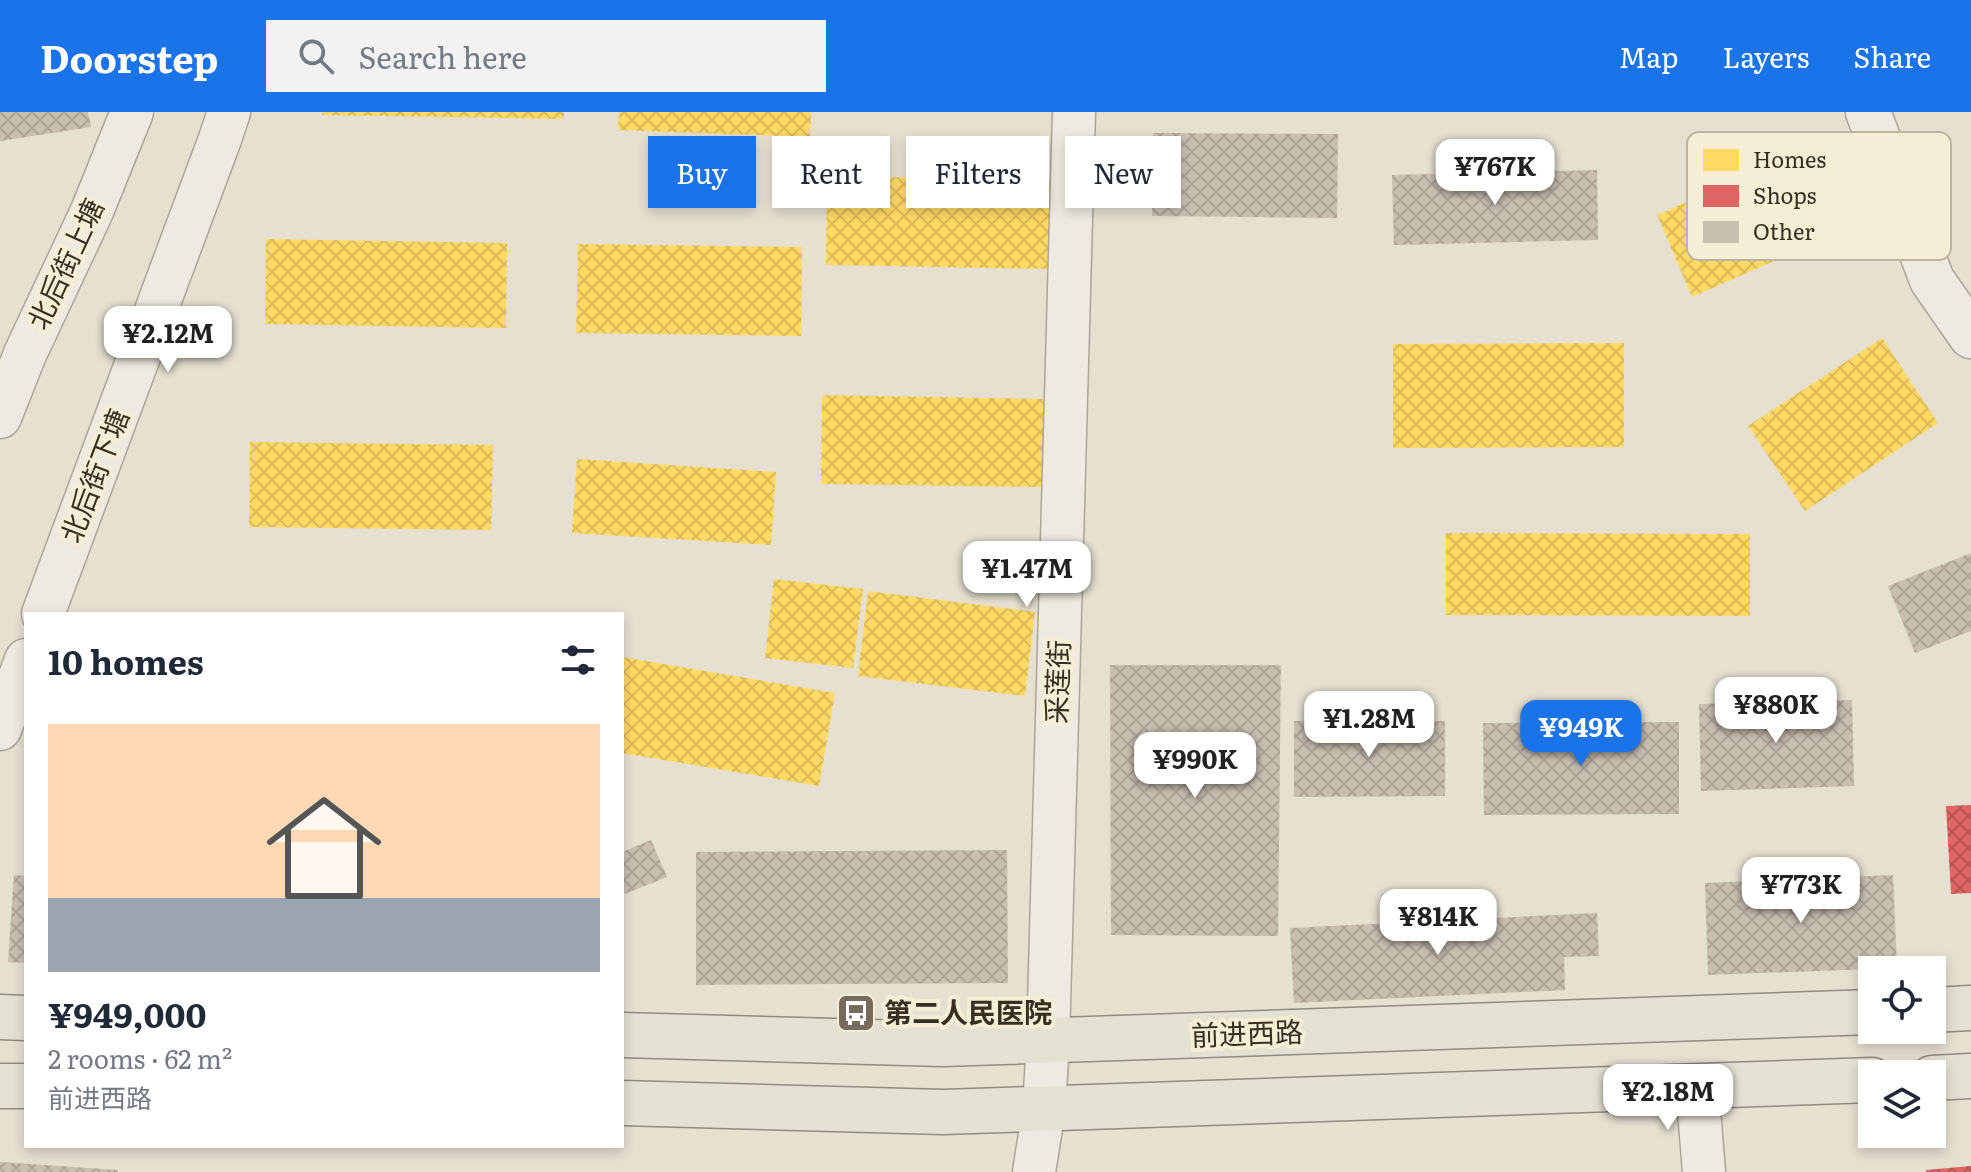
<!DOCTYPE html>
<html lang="en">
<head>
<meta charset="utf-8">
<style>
  :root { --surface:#fff; --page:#f2f2f3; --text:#1f2937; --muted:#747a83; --accent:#1a73e8 }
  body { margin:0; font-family:Literata,"Noto Sans SC",serif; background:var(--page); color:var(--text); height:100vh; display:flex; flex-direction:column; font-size:30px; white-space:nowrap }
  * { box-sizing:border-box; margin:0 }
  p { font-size:26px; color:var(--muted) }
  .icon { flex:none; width:44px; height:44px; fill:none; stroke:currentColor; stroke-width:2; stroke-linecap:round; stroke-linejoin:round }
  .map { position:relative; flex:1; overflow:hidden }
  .panel { position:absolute; left:24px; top:500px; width:600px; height:536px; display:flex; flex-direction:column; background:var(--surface); border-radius:0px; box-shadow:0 4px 12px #0003 }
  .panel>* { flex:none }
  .guide { position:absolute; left:648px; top:24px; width:760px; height:72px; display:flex; gap:16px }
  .controls { position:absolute; left:1858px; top:844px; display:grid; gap:16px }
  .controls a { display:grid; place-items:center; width:88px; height:88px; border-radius:0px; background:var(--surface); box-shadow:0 4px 12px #0003; font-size:40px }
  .price { position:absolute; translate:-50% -68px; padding:0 18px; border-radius:16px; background:#fff; color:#222; font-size:26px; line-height:52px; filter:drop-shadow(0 2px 4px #0008) }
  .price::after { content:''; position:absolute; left:50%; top:48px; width:24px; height:18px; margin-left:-12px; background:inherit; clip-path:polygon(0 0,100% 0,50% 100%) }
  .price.on { background:var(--accent); color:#fff }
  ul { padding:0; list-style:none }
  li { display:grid; align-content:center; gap:16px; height:424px; padding:0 24px }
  li span { display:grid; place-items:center; height:248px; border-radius:0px; color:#555 }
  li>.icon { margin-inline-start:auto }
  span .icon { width:144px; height:144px; fill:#fffc; stroke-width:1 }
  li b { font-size:34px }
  h2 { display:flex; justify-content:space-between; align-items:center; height:96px; padding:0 24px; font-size:34px }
  .tag { padding:0 28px; border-radius:0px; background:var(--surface); box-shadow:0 4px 12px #0003; font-size:28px; line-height:72px }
  .tag.on { background:var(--accent); color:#fff }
  header { display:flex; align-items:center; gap:48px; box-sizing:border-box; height:112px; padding:0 40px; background:var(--accent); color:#fff }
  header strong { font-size:38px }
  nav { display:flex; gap:44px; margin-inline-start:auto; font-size:28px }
  .search { width:560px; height:72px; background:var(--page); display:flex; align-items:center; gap:20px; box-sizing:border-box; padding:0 28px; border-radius:0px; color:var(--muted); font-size:30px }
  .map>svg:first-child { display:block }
  .homes { fill:url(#homes-cross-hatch) }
  .shops { fill:url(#shops-cross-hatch) }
  .building { fill:url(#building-cross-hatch) }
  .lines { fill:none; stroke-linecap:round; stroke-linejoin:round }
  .minor-casing { stroke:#aba598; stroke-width:45 }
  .tertiary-casing { stroke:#aba598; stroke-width:47 }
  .primary-casing { stroke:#908a7f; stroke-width:47 }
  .minor { stroke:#eeeae1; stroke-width:42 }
  .tertiary { stroke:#eeeae1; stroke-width:44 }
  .primary { stroke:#e4e1d3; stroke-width:44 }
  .labels { text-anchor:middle; stroke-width:8; stroke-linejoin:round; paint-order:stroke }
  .street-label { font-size:28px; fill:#392e20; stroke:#f5eed7 }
  .poi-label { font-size:28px; font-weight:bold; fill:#392e20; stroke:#f5eed7; text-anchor:start }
  .key { fill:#f5eed7; stroke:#bdb4a0; stroke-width:2 }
  .key-label { font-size:22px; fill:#392e20 }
</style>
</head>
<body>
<header>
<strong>Doorstep</strong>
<div class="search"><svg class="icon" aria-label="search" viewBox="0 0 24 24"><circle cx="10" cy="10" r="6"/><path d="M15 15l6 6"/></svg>Search here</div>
<nav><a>Map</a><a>Layers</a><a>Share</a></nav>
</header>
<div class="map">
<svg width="1971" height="1060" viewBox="0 0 1971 1060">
  <defs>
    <pattern id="homes-cross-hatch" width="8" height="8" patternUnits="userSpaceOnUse" patternTransform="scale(2)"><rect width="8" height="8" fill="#ffd966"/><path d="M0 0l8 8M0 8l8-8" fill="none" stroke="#dbbb58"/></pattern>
    <pattern id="shops-cross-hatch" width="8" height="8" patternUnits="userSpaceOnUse" patternTransform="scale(2)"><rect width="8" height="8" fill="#e06666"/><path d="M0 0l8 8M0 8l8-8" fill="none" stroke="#b75454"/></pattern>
    <pattern id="building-cross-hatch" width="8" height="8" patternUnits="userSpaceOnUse" patternTransform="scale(2)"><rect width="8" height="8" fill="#c9bfb1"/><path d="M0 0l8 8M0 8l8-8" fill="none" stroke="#ada498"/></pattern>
  </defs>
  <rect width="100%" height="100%" fill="#e5e0d0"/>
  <path class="homes" d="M322 0H564V7L322 3Z
    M619 0H811L810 25 618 18Z
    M1796 43 1831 124 1692 185 1657 103Z
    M827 64 1052 68 1051 157 826 153Z
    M266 127 507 131 506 216 265 212Z
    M578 132 802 135 801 224 576 221Z
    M1882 226 1938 311 1805 399 1748 314Z
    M1624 231V335L1393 336V232Z
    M822 283 1047 287 1046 375 821 372Z
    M250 330 493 333 491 418 249 415Z
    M577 347 776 360 771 433 572 421Z
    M1446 421 1750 422V504L1446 503Z
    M774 467 863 477 853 556 765 546Z
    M868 479 1035 500 1025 584 858 564Z
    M622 545 835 581 819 674 622 641Z"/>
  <path class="shops" d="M1971 693V781L1951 782 1946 694Z
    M1971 1054V1060H1926V1058Z"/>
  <path class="building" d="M0 0H88L91 15 0 29Z
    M1153 21 1338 22 1337 106 1152 104Z
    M1597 58 1598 128 1394 133 1392 63Z
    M1971 441V519L1915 541 1888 474Z
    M1110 553H1281L1278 824 1111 823Z
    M1852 588 1854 674 1701 679 1699 592Z
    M1294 609H1445V684L1294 685Z
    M1679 610V702L1484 703 1483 611Z
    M651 728 667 765 622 783V740Z
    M1007 738 1008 871 696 873V740Z
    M14 763 26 764V851L8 850Z
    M1893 763 1897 856 1708 863 1705 771Z
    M1597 801 1599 844 1564 845 1565 878 1294 891 1290 816Z
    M0 1050 118 1058V1060H0Z"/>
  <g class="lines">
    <g class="minor-casing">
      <path id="minor" d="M0 305 25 242 92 99 132 0
        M43 502 220 27 229 0
        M0 617 26 548
        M1697 974 1704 1060
        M1034 1060 1044 997 1048 929 1074 0"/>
    </g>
    <g class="tertiary-casing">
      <path id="tertiary" d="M1868 0 1932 168 1971 224"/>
    </g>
    <g class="primary-casing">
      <path id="primary" d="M1932 898 1971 896
        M0 905 26 906
        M622 923 943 932 1872 900
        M1932 966 1971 964
        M0 974H26
        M622 991 943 1000 1872 968"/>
    </g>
    <use href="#minor" class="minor"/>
    <use href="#tertiary" class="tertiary"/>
    <use href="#primary" class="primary"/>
  </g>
  <defs>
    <g id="bus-square" transform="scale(2)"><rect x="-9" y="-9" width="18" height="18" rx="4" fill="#756c5e" stroke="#f5eed7"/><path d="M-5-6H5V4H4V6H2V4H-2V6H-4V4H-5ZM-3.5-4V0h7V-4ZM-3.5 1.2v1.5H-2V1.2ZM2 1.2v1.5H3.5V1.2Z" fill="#fff"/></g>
  </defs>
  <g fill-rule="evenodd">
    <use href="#bus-square" x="856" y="901"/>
  </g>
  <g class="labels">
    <g class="street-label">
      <text transform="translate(66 152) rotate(-65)" y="10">北后街上塘</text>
      <text transform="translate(95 364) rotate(-69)" y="10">北后街下塘</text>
      <text transform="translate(1058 570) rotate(-88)" y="10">采莲街</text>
      <text transform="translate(1247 922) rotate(-2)" y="10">前进西路</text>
    </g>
    <g class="poi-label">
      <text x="884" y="911">第二人民医院</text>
    </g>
  </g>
  <rect x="1687" y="20" width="264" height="128" rx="12" class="key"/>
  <rect x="1703" y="37" width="36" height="22" fill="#ffd966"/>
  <rect x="1703" y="73" width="36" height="22" fill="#e06666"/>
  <rect x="1703" y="109" width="36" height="22" fill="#c9bfb1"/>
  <g class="key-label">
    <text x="1753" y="56">Homes</text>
    <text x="1753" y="92">Shops</text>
    <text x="1753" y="128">Other</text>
  </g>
</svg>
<div class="controls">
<a><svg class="icon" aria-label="locate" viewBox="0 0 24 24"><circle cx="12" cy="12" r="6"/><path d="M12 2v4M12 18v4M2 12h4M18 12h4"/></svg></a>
<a><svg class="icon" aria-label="layers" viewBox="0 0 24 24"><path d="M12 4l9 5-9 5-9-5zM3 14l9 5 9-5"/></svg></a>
</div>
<b class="price" style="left:1495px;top:95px">¥767K</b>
<b class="price" style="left:168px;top:262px">¥2.12M</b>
<b class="price" style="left:1027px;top:497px">¥1.47M</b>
<b class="price" style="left:1776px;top:633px">¥880K</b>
<b class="price" style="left:1369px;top:647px">¥1.28M</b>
<b class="price on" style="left:1581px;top:656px">¥949K</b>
<b class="price" style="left:1195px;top:688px">¥990K</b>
<b class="price" style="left:1801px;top:813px">¥773K</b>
<b class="price" style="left:1438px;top:845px">¥814K</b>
<b class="price" style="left:1668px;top:1020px">¥2.18M</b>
<div class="guide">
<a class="tag on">Buy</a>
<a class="tag">Rent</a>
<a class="tag">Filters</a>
<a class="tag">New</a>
</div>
<section class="panel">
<h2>10 homes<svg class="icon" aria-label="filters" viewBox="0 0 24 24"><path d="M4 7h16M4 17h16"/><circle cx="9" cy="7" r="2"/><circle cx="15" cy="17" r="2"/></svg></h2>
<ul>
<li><span style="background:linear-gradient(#ffd9b3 70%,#9aa5b1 0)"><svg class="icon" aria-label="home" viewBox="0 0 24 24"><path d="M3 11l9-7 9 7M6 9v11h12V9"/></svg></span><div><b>¥949,000</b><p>2 rooms · 62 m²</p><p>前进西路</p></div></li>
</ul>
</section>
</div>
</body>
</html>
